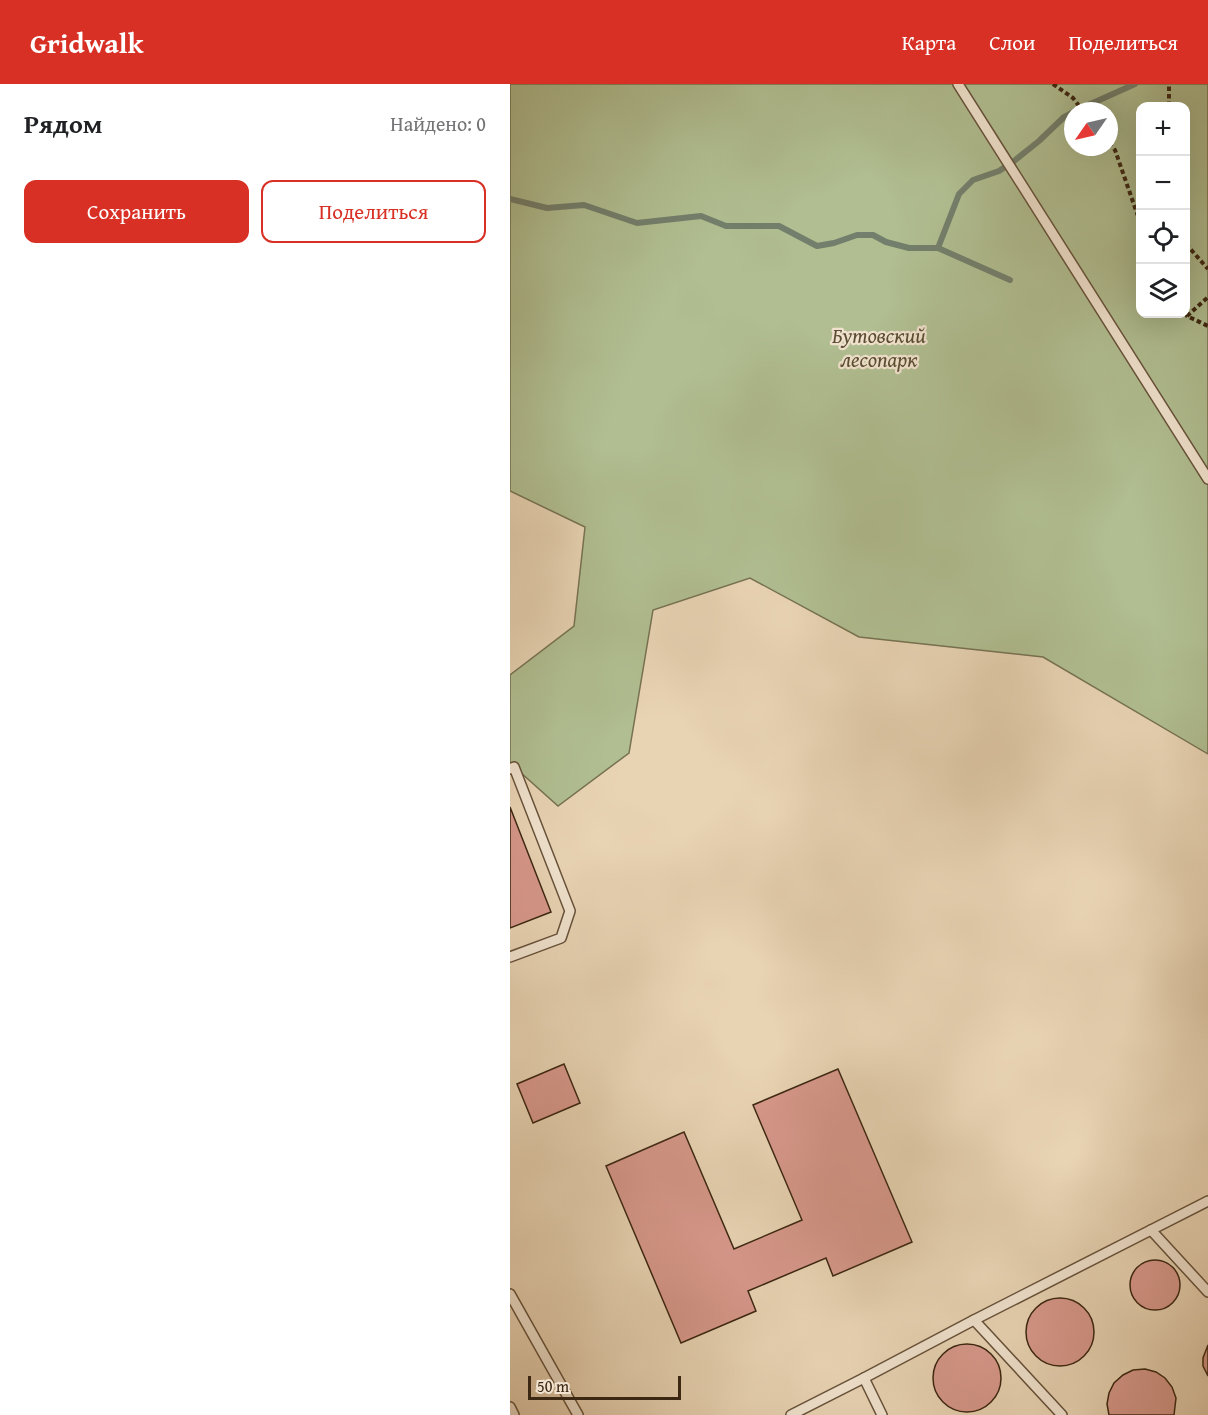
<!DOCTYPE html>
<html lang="ru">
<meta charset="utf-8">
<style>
body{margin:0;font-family:"Gentium Book Plus",serif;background:#f6f6f6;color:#202124}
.controls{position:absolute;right:18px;top:18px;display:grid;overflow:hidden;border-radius:12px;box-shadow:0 6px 24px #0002}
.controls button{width:54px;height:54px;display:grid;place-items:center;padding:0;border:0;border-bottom:2px solid #e0e0e0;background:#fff;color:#202124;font:30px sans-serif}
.compass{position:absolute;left:554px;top:18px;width:54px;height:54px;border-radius:50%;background:#fff;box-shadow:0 6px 24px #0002;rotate:236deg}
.scale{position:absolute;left:18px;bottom:15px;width:153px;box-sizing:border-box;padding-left:6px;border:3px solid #3c2712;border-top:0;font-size:16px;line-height:21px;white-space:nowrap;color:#3c2712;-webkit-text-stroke:4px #f0e2ce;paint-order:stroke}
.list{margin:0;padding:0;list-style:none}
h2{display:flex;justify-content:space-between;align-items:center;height:78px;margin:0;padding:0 24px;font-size:26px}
h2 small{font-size:20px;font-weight:400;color:#757577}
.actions{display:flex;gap:12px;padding:18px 24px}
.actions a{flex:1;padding:14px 0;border:2px solid #d93025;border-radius:12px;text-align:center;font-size:21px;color:#d93025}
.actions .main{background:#d93025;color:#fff}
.icon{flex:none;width:33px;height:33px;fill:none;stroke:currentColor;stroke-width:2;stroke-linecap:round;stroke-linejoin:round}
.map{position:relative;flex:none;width:698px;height:1331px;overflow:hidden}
header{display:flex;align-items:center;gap:36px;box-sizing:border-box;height:84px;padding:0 30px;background:#d93025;color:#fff}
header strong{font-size:28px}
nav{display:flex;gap:33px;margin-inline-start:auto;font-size:21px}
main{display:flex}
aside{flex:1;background:#fff}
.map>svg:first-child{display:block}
</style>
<header>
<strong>Gridwalk</strong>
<nav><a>Карта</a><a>Слои</a><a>Поделиться</a></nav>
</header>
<main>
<aside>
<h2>Рядом<small>Найдено: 0</small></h2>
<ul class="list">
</ul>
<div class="actions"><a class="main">Сохранить</a><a>Поделиться</a></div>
</aside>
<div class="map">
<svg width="698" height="1331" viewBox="0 0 698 1331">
<rect width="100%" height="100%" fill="#e8d3b3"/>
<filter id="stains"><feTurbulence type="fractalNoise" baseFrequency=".00333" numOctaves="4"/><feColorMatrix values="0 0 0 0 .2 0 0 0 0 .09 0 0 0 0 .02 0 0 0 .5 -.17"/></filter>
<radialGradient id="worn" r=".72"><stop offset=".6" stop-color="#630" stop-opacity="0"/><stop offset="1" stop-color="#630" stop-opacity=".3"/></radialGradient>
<path fill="#b0be91" stroke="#767252" stroke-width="1.5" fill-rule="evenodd" d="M0,0H698V670L533,573L349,553L240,494L143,526L119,669L48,722L0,679V591L64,542L75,443L0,407ZM630,22H676V230H630ZM563,27H599V63H563Z"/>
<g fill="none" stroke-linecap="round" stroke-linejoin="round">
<g stroke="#737f6c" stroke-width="6">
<polyline points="565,27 625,0"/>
<polyline points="0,115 37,124 74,121 127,139 191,132 216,142 269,142 307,162 324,159 347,151 363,151 376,158 399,164 428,164 449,110 463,96 489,87 504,77 529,57 554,33 563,28"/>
<polyline points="428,164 500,196"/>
</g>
</g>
<g fill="#d7988b" stroke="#3c2712" stroke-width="1.5">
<polygon points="0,723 41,828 0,844"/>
<polygon points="54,980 70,1019 23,1039 7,1000"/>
<polygon points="328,985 402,1158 323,1192 316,1174 238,1207 246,1227 171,1259 96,1082 174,1048 224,1165 292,1136 243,1021"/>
<circle cx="645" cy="1201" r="25"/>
<circle cx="550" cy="1248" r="34"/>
<circle cx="457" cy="1294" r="34"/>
<polygon points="698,1261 698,1292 693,1282 693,1274"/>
<polygon points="635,1285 646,1288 655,1294 662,1303 666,1314 664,1331 599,1331 597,1320 599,1309 604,1299 613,1291 623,1286"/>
</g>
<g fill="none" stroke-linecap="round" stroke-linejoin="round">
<defs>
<g id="service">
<polyline points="448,0 698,395"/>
<polyline points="0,685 4,683 60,827 51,854 0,873"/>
<polyline points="698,1117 641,1146 698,1208"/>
<polyline points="0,1210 68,1331"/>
<polyline points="0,1323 4,1331"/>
<polyline points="281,1331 354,1294"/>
<polyline points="372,1331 354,1294 464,1236"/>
<polyline points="552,1331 464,1236 641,1146"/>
</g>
</defs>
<use href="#service" stroke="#67523a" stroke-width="12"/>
<g stroke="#3c2712" stroke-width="4" stroke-dasharray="4.5 3" stroke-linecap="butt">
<polyline points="543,0 563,14 573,27"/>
<polyline points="659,22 659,0"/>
<polyline points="599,59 605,66 630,138"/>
<polyline points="676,160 698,185"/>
<polyline points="676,228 677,232 698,242"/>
<polyline points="677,232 698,213"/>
</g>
<use href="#service" stroke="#f0e2ce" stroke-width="9"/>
</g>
<g text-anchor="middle" stroke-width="4.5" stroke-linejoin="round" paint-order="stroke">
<g font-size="21" font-style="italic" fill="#594d32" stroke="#f0e2ce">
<text x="369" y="259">Бутовский<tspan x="369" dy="24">лесопарк</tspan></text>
</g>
</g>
<rect width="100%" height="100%" filter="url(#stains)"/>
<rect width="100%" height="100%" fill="url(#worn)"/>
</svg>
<div class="controls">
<button>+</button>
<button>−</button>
<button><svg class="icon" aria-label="locate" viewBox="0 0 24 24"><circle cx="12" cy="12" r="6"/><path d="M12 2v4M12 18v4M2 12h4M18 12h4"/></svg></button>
<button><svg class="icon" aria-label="layers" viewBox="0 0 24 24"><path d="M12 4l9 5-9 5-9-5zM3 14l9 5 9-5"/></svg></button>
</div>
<svg class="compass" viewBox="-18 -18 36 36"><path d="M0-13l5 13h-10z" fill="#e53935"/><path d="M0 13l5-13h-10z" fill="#757577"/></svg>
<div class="scale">50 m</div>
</div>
</main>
